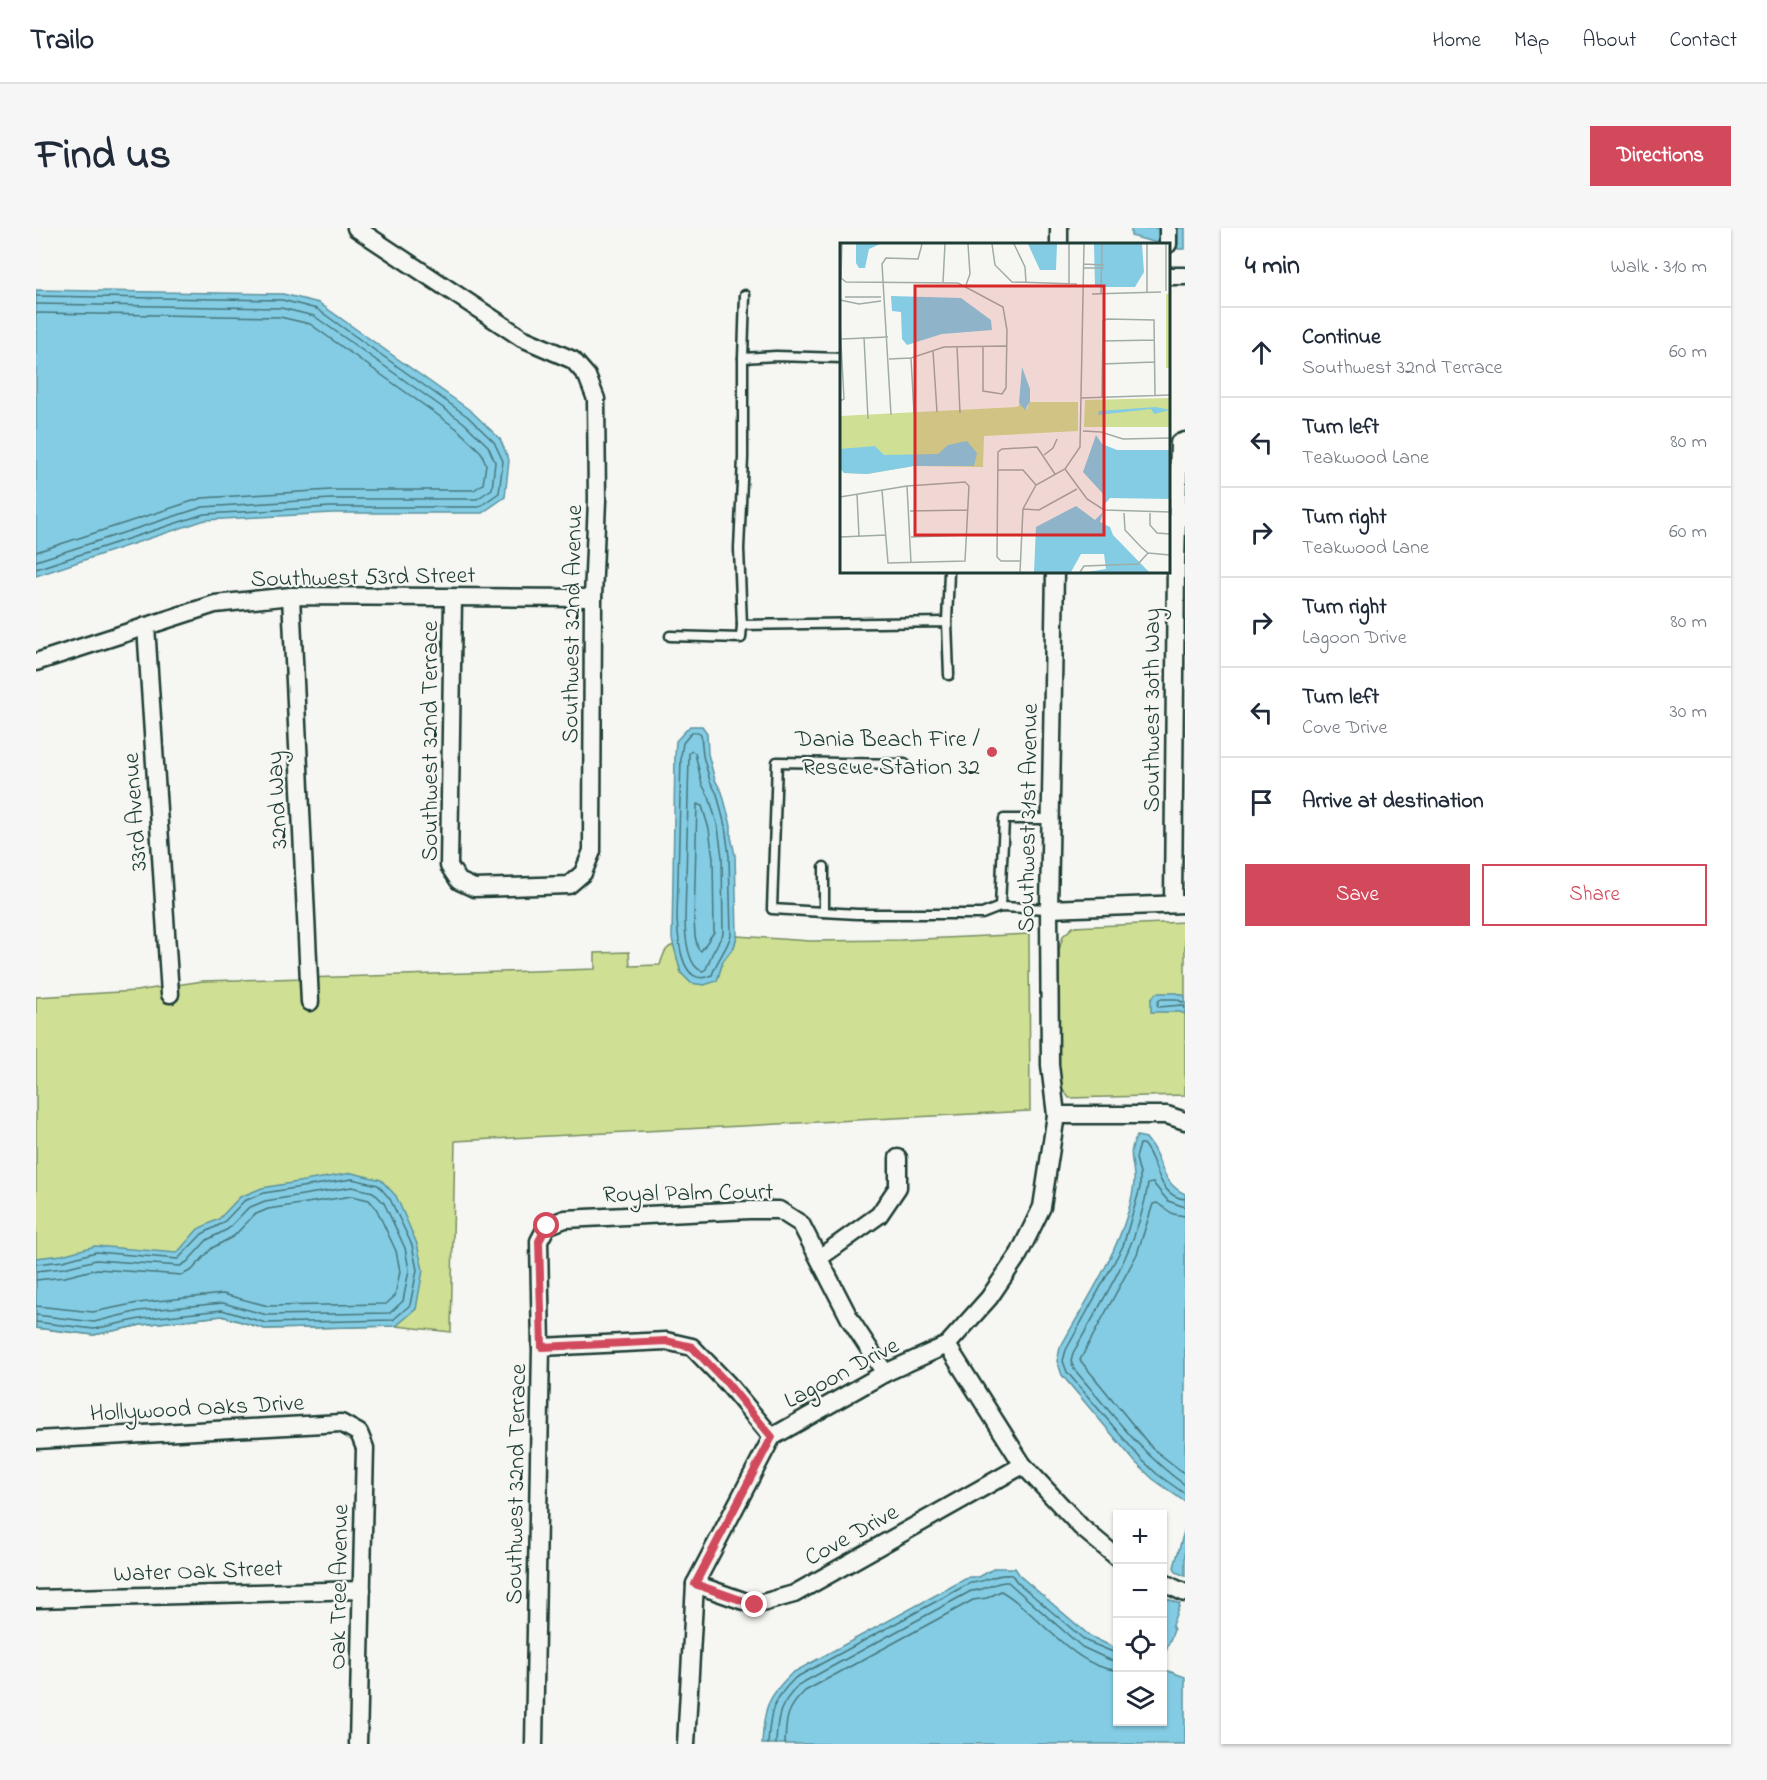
<!DOCTYPE html>
<meta charset="utf-8">
<style>
body{margin:0;font-family:"Indie Flower",sans-serif;background:#f6f6f7;color:#1f2937}
.controls{position:absolute;right:18px;bottom:18px;display:grid;overflow:hidden;border-radius:0px;box-shadow:0 2px 4px #0004}
.controls button{width:54px;height:54px;display:grid;place-items:center;padding:0;border:0;border-bottom:2px solid #e0e1e3;background:#fff;color:#1f2937;font:30px sans-serif}
.stop{position:absolute;width:18px;height:18px;margin:-14px;border:4px solid #d1495b;border-radius:50%;background:#fff}
.stop.end{background:#d1495b;border-color:#fff;box-shadow:0 2px 6px #0008}
.list{margin:0;padding:0;list-style:none}
h2{display:flex;justify-content:space-between;align-items:center;height:78px;margin:0;padding:0 24px;font-size:26px}
h2 small{font-size:20px;font-weight:400;color:#747a83}
.list li{display:grid;grid-template-columns:39px 1fr auto;gap:18px;align-items:center;box-sizing:border-box;height:90px;padding:0 24px;border-top:2px solid #e0e1e3}
.list b{display:block;font-size:22px;white-space:nowrap}
.list p{margin:0;font-size:20px;white-space:nowrap;color:#747a83}
.list em{font-size:20px;font-style:normal;color:#747a83}
.actions{display:flex;gap:12px;padding:18px 24px}
.actions a{flex:1;padding:14px 0;border:2px solid #d1495b;border-radius:0px;text-align:center;font-size:21px;color:#d1495b}
.actions .main{background:#d1495b;color:#fff}
.icon{flex:none;width:33px;height:33px;fill:none;stroke:currentColor;stroke-width:2;stroke-linecap:round;stroke-linejoin:round}
.map{position:relative;flex:none;width:1149px;height:1516px;overflow:hidden;border-radius:0px}
header{display:flex;align-items:center;gap:36px;box-sizing:border-box;height:84px;padding:0 30px;background:#fff;border-bottom:2px solid #e0e1e3}
header strong{font-size:28px}
nav{display:flex;gap:33px;margin-inline-start:auto;font-size:21px}
.intro{display:flex;align-items:center;justify-content:space-between;box-sizing:border-box;height:144px;padding:0 36px}
h1{margin:0;font-size:42px}
.button{padding:15px 27px;border-radius:0px;background:#d1495b;color:#fff;font-size:21px;font-weight:700}
main{display:flex;gap:36px;padding:0 36px}
aside{flex:1;background:#fff;border-radius:0px;box-shadow:0 2px 4px #0004}
.map>svg:first-child{display:block}
</style>
<header>
<strong>Trailo</strong>
<nav><a>Home</a><a>Map</a><a>About</a><a>Contact</a></nav>
</header>
<div class="intro"><h1>Find us</h1><a class="button">Directions</a></div>
<main>
<div class="map">
<svg width="1149" height="1516" viewBox="0 0 1149 1516">
<rect width="100%" height="100%" fill="#f6f6f2"/>
<filter id="ink" filterUnits="userSpaceOnUse"><feTurbulence type="fractalNoise" baseFrequency=".0167" numOctaves="2"/><feDisplacementMap in="SourceGraphic" scale="12" xChannelSelector="R" yChannelSelector="G"/><feConvolveMatrix kernelMatrix="1 2 1 2 8 2 1 2 1" color-interpolation-filters="sRGB"/></filter>
<g filter="url(#ink)">
<g fill="#cfdf93" stroke="#778e64" stroke-width="1.5">
<polygon points="1149,694 1149,867 1033,870 1026,860 1022,844 1023,722 1027,708 1037,699"/>
<path d="M993,706L994,883L419,913L415,1104L360,1098L229,1101L186,1088L105,1097L58,1107L0,1100V769L100,763L167,753L559,741V725L593,724L594,738L624,737C627,728 628,720 638,717L645,745L681,753L687,733L698,719L701,708L774,713L865,712Z"/>
</g>
<g fill="#83cce4" stroke="#5b939e" stroke-width="1.5">
<polygon points="1095,0 1149,0 1149,21 1143,21 1095,8"/>
<polygon points="0,62 247,66 283,75 435,183 464,211 473,232 469,269 446,285 296,285 169,292 0,348"/>
<polygon points="654,498 666,498 671,505 672,526 679,552 686,564 695,597 695,609 699,627 701,708 698,719 687,733 681,753 668,757 655,755 645,745 636,711 639,528 640,513"/>
<polygon points="1120,765 1141,765 1149,768 1149,786 1144,784 1115,784 1115,771"/>
<path d="M1101,908L1110,910C1127,929 1123,954 1149,966V1274L1117,1251L1100,1235L1026,1147L1021,1133L1024,1120C1048,1076 1078,1032 1092,984C1095,973 1099,960 1098,948C1097,930 1091,926 1101,908Z"/>
<polygon points="316,945 345,952 360,968 381,1016 387,1042 380,1081 360,1098 229,1101 186,1088 105,1097 58,1107 0,1100 0,1030 26,1027 59,1018 141,1025 162,1001 183,991 204,969 226,960"/>
<polygon points="1149,1300 1149,1348 1140,1344 1138,1339"/>
<path d="M959,1340H979L985,1349L1054,1408L1081,1421L1082,1494H1126L1127,1441L1149,1449V1516H726C728,1481 730,1470 756,1445L933,1349H943Z"/>
<polygon points="1127,1369 1144,1376 1136,1397 1138,1402 1127,1431"/>
</g>
<g fill="none" stroke-linecap="round" stroke-linejoin="round">
<g stroke="#47767a" stroke-width="1.5">
<polyline points="0,68 246,72 281,81 431,188 458,214 467,233 463,265 443,279 295,279 168,286 0,341"/>
<polyline points="0,76 245,80 278,88 427,194 452,218 459,234 456,261 441,271 295,271 167,279 0,333"/>
<polyline points="0,85 244,89 274,96 420,200 445,224 450,236 447,256 438,262 295,262 166,270 0,324"/>
<path d="M656,504H662L665,507L667,528L674,553L681,566L689,598L693,628L695,707C691,721 681,732 676,747C645,762 642,711 641,691L645,528L647,515Z"/>
<path d="M656,523L659,525L666,556L673,569L682,599L686,629L687,706L676,726L670,741L667,743C651,740 649,705 649,691L653,529V525Z"/>
<polygon points="661,576 666,578 673,601 677,630 678,704 665,723 662,721 659,708 658,691"/>
<polyline points="1149,773 1146,774 1140,771 1124,771 1121,776 1123,779 1146,777 1149,780"/>
<path d="M1149,971C1120,968 1123,933 1107,916H1104L1100,930L1104,946V960L1087,1018L1030,1122L1027,1133L1031,1144L1105,1231L1121,1246L1149,1266"/>
<path d="M1149,979L1132,973L1117,955L1112,956C1103,1018 1067,1071 1037,1125L1035,1133L1038,1141C1073,1182 1104,1225 1149,1257"/>
<polyline points="1149,988 1137,986 1121,975 1117,976 1101,1026 1044,1132 1116,1220 1149,1246"/>
<polyline points="0,1036 27,1033 60,1024 142,1031 166,1006 187,995 208,973 228,965 316,951 342,957 354,971 376,1017 381,1042 374,1077 357,1092 230,1095 186,1082 104,1091 58,1101 0,1094"/>
<polyline points="0,1043 28,1040 60,1032 144,1038 151,1034 171,1012 192,1001 212,980 229,973 316,959 337,964 348,975 369,1020 373,1042 367,1073 354,1085 231,1087 187,1075 103,1083 58,1094 0,1087"/>
<polyline points="0,1052 29,1049 61,1041 146,1047 156,1042 176,1020 198,1008 218,987 232,981 316,968 333,972 340,980 360,1023 364,1043 359,1068 350,1076 232,1078 187,1066 102,1075 57,1084 0,1078"/>
<path d="M732,1516C734,1484 735,1474 759,1450L934,1355C950,1355 958,1345 976,1347L981,1354L1050,1413L1082,1426"/>
<path d="M740,1516C741,1488 743,1476 764,1456L935,1363C950,1363 958,1353 972,1354L1046,1419L1074,1432L1082,1433"/>
<path d="M749,1516C750,1491 750,1481 769,1463L937,1372L951,1370L965,1363C1000,1382 1038,1441 1082,1442"/>
</g>
<defs>
<g id="lane">
<polyline points="709,67 707,130 740,128 806,130"/>
<polyline points="911,394 913,344"/>
<polyline points="706,397 911,394 913,447"/>
<polyline points="634,408 705,410 706,397 703,321 707,230 707,130"/>
<polyline points="869,536 741,534 736,681 821,686 946,686 964,679 1013,681"/>
<polyline points="964,679 968,591 1014,591"/>
<polyline points="788,684 788,639"/>
</g>
<g id="street">
<polyline points="320,0 486,110 537,132 551,148 560,171 561,272 557,370 556,623 547,645 533,657 438,660 423,653 413,638 417,370"/>
<polyline points="1023,16 1023,0"/>
<polyline points="1132,16 1132,0"/>
<polyline points="1132,48 1149,48"/>
<polyline points="255,368 274,774"/>
<polyline points="110,398 134,766"/>
<polyline points="0,434 179,376 255,368 557,370"/>
<polyline points="1137,676 1140,334 1143,215 1149,213"/>
<polyline points="1013,681 1148,676"/>
<polyline points="1020,887 1131,887 1149,893"/>
<polyline points="783,1030 843,987 862,959 862,930"/>
<polyline points="911,1117 987,1237 1045,1299 1082,1330"/>
<polyline points="505,1119 630,1113 656,1119 691,1155 736,1209"/>
<polyline points="0,1212 305,1195 323,1205 329,1220 322,1516"/>
<polyline points="1126,1354 1149,1365"/>
<polyline points="659,1356 719,1377 758,1366 987,1237"/>
<polyline points="0,1371 326,1362"/>
<polyline points="498,1516 505,1119 503,1013 511,998 529,991 713,982 743,982 765,996 815,1093 849,1145"/>
<polyline points="650,1516 659,1356 736,1209 849,1145 911,1117 953,1070 983,1026 1006,979 1020,887 1014,837 1013,681 1019,344"/>
</g>
</defs>
<use href="#lane" stroke="#1f3d34" stroke-width="13"/>
<use href="#street" stroke="#1f3d34" stroke-width="21"/>
<use href="#lane" stroke="#f6f6f2" stroke-width="8"/>
<use href="#street" stroke="#f6f6f2" stroke-width="16"/>
</g>
</g>
<g fill="none" stroke-linecap="round" stroke-linejoin="round" filter="url(#ink)">
<polyline stroke="#d1495b" stroke-width="8" points="511,998 503,1013 506,1119 630,1113 656,1119 691,1155 736,1209 659,1356 719,1377"/>
</g>
<circle fill="#d1495b" stroke="#f6f6f2" stroke-width="2" cx="956" cy="524" r="6"/>
<g text-anchor="middle" stroke-width="4.5" stroke-linejoin="round" paint-order="stroke">
<g font-size="24" fill="#1f3d34" stroke="#f6f6f2">
<text transform="translate(327 348) rotate(-1)" y="8">Southwest 53rd Street</text>
<text transform="translate(535 396) rotate(-89)" y="8">Southwest 32nd Avenue</text>
<text transform="translate(1115 482) rotate(-90)" y="8">Southwest 30th Way</text>
<text transform="translate(393 513) rotate(-90)" y="8">Southwest 32nd Terrace</text>
<text transform="translate(240 572) rotate(-93)" y="8">32nd Way</text>
<text transform="translate(98 584) rotate(-94)" y="8">33rd Avenue</text>
<text transform="translate(991 590) rotate(-89)" y="8">Southwest 31st Avenue</text>
<text transform="translate(652 964) rotate(-1)" y="8">Royal Palm Court</text>
<text transform="translate(805 1144) rotate(-28)" y="8">Lagoon Drive</text>
<text transform="translate(161 1179) rotate(-3)" y="8">Hollywood Oaks Drive</text>
<text transform="translate(479 1256) rotate(-89)" y="8">Southwest 32nd Terrace</text>
<text transform="translate(815 1306) rotate(-29)" y="8">Cove Drive</text>
<text transform="translate(162 1342) rotate(-2)" y="8">Water Oak Street</text>
<text transform="translate(302 1359) rotate(-89)" y="8">Oak Tree Avenue</text>
</g>
<g font-size="24" fill="#1f3d34" stroke="#f6f6f2" text-anchor="end">
<text x="944" y="518">Dania Beach Fire /<tspan x="944" dy="28">Rescue Station 32</tspan></text>
</g>
</g>
<g transform="translate(804 15)">
<rect width="330" height="330" fill="#f6f6f2"/>
<path d="M330,50V125H326V51ZM330,155V184H244L245,157ZM190,159H238V188L144,193L143,224L74,223L27,231L4,230L0,225V173L177,164L180,161L187,166Z" fill="#cfdf93"/>
<path d="M16,1H40L29,6L25,25H19L16,20ZM188,1H217L216,27H200ZM254,1H302L304,29L295,44H255ZM51,53L121,55L151,77L152,87L102,91L67,102L62,96L61,69L52,68ZM182,124L190,146V159L185,167L179,160ZM316,164L330,167L314,171L311,166L258,172L259,168ZM256,192L262,201L277,207H330V256L270,255L262,264L265,253L243,229ZM127,198L137,210L134,223H74L27,231L4,230L0,225V206L35,203L44,212L98,211L108,202ZM236,263L255,277L263,269L260,279L270,284L273,292L309,329H247L266,326L264,311H241L231,329H194L196,284Z" fill="#83cce4"/>
<path fill="none" stroke="#a0aca6" stroke-width="1.5" d="M2,1L1,35L6,39L118,40L163,64L167,87L166,145L162,151L143,148V103M152,1L155,22L172,39L237,41M174,1L185,24L186,40M326,1V48M243,21L264,22M243,25H264M103,39L105,1M229,41V1M126,42L130,31L128,1M261,50L262,1M307,50V1M252,51L321,49M5,54H41M0,57L19,61L41,58M0,81L4,156L0,158M24,94L28,176M2,96L48,94M262,98L315,97M117,103L120,170M93,108L97,169M71,115L74,170M49,116L71,115L104,104L166,103M262,121L314,119M262,154L263,78L267,76L314,77L315,152M241,155L330,152M51,172L42,21L46,15L78,16L82,1M243,188L261,189L283,196L330,195M204,212L213,205L217,196M225,226L247,256L264,267L330,269M158,227H183L196,242M67,243L71,320M17,251L19,293M0,254L67,243L125,239L129,243L125,318L48,320L42,247M183,266L199,267L237,246M70,268L128,267M284,270L285,287L301,304L308,310L330,312M310,270V282L317,290L330,291M0,294L46,292M71,294L128,292M180,318H161L157,314L158,209L162,206L197,204L215,231M180,329L183,266L196,242L225,226L240,204L244,1M240,329L244,323L298,321L308,310"/>
<path fill="#d62828" fill-opacity="0.15" stroke="#d62828" stroke-width="3" d="M75,43H264V292H75Z"/>
<rect width="330" height="330" fill="none" stroke="#1f3d34" stroke-width="3"/>
</g>
</svg>
<div class="controls">
<button>+</button>
<button>−</button>
<button><svg class="icon" aria-label="locate" viewBox="0 0 24 24"><circle cx="12" cy="12" r="6"/><path d="M12 2v4M12 18v4M2 12h4M18 12h4"/></svg></button>
<button><svg class="icon" aria-label="layers" viewBox="0 0 24 24"><path d="M12 4l9 5-9 5-9-5zM3 14l9 5 9-5"/></svg></button>
</div>
<div class="stop" style="left:511px;top:998px"></div>
<div class="stop end" style="left:719px;top:1377px"></div>
</div>
<aside>
<h2>4 min<small>Walk · 310 m</small></h2>
<ul class="list">
<li><svg class="icon" aria-label="ahead" viewBox="0 0 24 24"><path d="M12 20V5M6 11l6-6 6 6"/></svg><div><b>Continue</b><p>Southwest 32nd Terrace</p></div><em>60 m</em></li>
<li><svg class="icon" aria-label="left" viewBox="0 0 24 24"><path d="M17 20v-9H6M10 6l-5 5 5 5"/></svg><div><b>Turn left</b><p>Teakwood Lane</p></div><em>80 m</em></li>
<li><svg class="icon" aria-label="right" viewBox="0 0 24 24"><path d="M7 20v-9h11M14 6l5 5-5 5"/></svg><div><b>Turn right</b><p>Teakwood Lane</p></div><em>60 m</em></li>
<li><svg class="icon" aria-label="right" viewBox="0 0 24 24"><path d="M7 20v-9h11M14 6l5 5-5 5"/></svg><div><b>Turn right</b><p>Lagoon Drive</p></div><em>80 m</em></li>
<li><svg class="icon" aria-label="left" viewBox="0 0 24 24"><path d="M17 20v-9H6M10 6l-5 5 5 5"/></svg><div><b>Turn left</b><p>Cove Drive</p></div><em>30 m</em></li>
<li><svg class="icon" aria-label="arrive" viewBox="0 0 24 24"><path d="M6 21V4h12l-3 4 3 4H6"/></svg><div><b>Arrive at destination</b></div></li>
</ul>
<div class="actions"><a class="main">Save</a><a>Share</a></div>
</aside>
</main>
